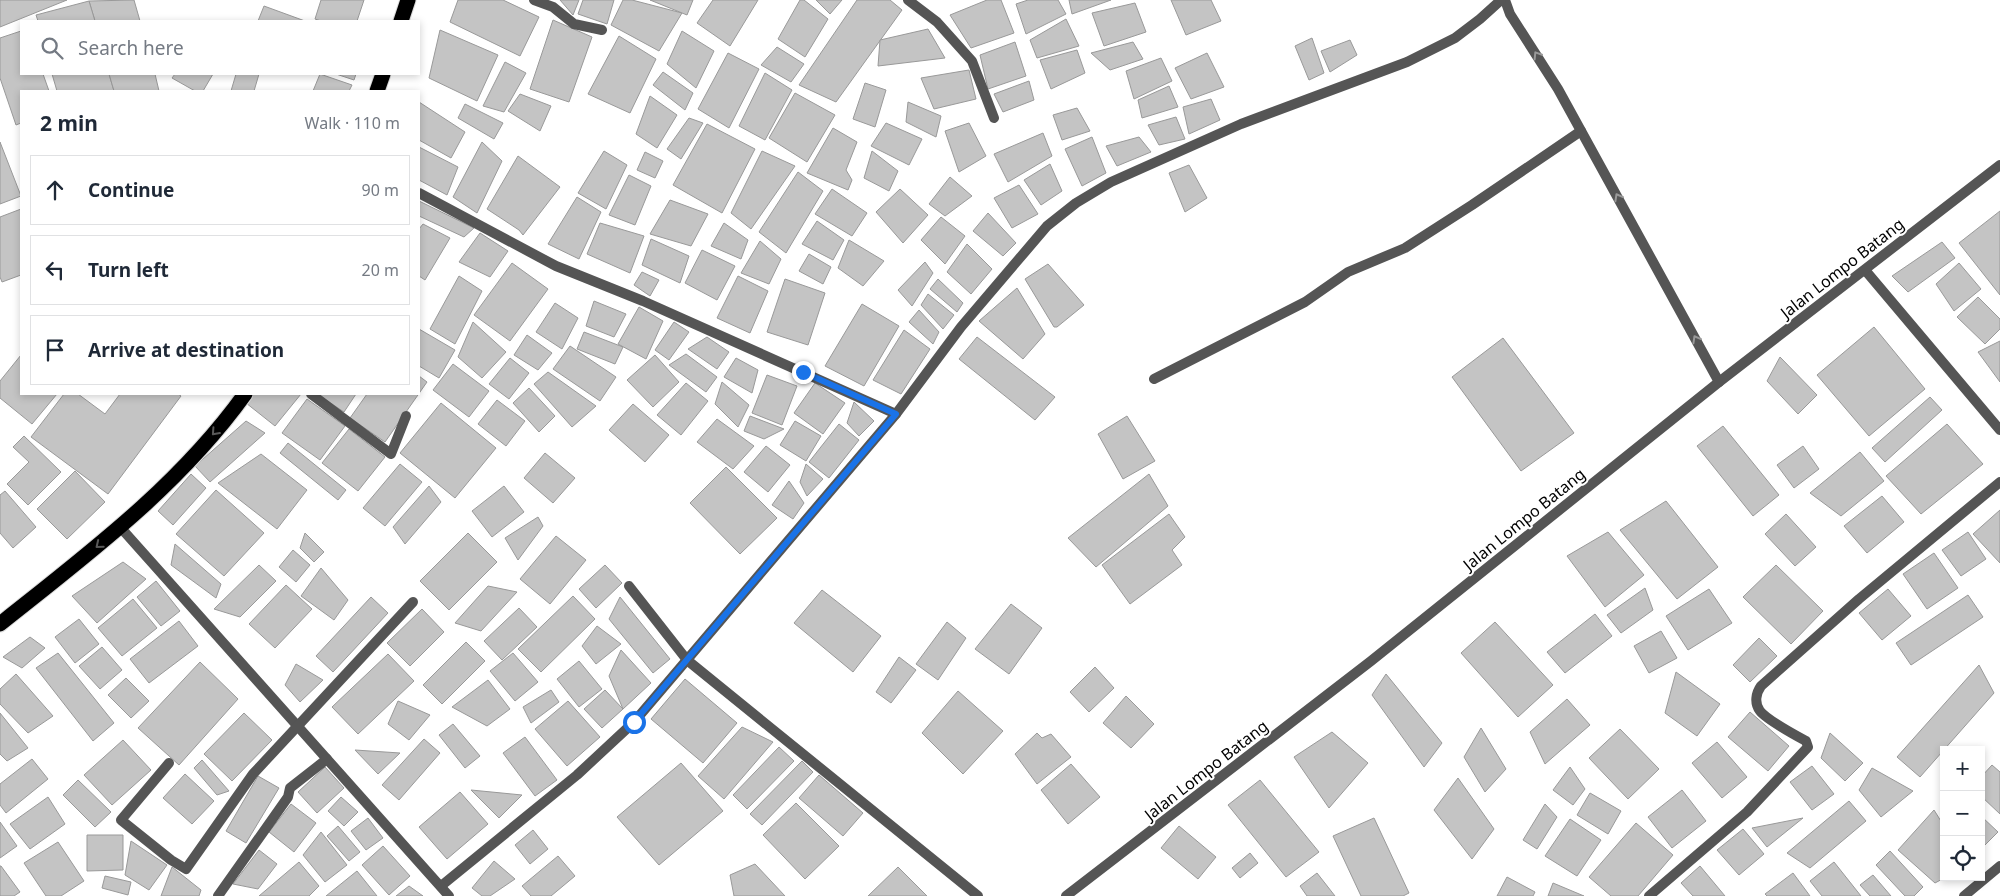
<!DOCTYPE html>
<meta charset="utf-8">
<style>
body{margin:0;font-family:"Noto Sans",sans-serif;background:#f6f6f7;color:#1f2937}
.controls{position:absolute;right:15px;bottom:15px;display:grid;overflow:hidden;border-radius:0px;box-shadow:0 2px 8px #0003}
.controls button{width:45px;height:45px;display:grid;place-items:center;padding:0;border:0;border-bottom:1px solid #e0e1e3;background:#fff;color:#1f2937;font:25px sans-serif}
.stop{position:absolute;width:15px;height:15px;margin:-11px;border:4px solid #1a73e8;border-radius:50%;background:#fff}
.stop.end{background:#1a73e8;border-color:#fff;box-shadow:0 1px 5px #0008}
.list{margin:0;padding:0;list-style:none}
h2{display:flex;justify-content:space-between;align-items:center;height:65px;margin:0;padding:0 20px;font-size:21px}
h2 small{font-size:16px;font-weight:400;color:#747a83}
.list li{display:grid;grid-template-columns:32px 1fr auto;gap:15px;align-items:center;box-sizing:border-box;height:70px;margin:0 10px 10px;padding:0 10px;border:1px solid #e0e1e3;border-radius:0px}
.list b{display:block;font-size:19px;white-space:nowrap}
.list em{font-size:16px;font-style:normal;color:#747a83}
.icon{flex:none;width:28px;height:28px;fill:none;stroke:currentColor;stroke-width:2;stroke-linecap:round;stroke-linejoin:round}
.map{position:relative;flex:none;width:2000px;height:896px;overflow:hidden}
.search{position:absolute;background:#fff;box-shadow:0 2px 8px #0003;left:20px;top:20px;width:400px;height:55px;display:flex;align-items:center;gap:12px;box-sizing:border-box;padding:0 18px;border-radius:0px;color:#747a83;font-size:19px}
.panel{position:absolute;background:#fff;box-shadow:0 2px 8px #0003;left:20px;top:90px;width:400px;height:305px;border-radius:0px}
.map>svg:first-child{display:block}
</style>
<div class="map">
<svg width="2000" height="896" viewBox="0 0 2000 896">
<rect width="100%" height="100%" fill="#fff"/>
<g fill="#c4c4c4" stroke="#999">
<polygon points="0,0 67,0 0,27"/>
<polygon points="134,0 140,21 95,21 89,1"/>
<polygon points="321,0 364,0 357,21 321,21 315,19"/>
<polygon points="458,0 503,0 539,17 520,56 450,22"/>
<polygon points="560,0 579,0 573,15"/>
<polygon points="583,0 614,0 607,24 578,14"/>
<polygon points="623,0 632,0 682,13 659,51 611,25"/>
<polygon points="650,0 693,0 687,15"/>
<polygon points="713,0 758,0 730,46 697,23"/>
<polygon points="800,0 804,0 828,19 805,57 778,39"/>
<polygon points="816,0 842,0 830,14"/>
<polygon points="857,0 890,0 902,10 836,102 799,85"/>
<polygon points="987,0 1001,0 1014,33 971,48 950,15"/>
<polygon points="1028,0 1058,0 1066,14 1026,34 1016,4"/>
<polygon points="1069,0 1111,0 1072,14"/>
<polygon points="1171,0 1211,0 1221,21 1186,35"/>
<polygon points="89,1 95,21 38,21 36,15"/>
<polygon points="1135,3 1146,32 1104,46 1092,13"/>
<polygon points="264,6 305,21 258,21"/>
<polygon points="1066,19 1079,46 1037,58 1030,40"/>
<polygon points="553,20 592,37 569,102 530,89"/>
<polygon points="928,29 945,58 878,66 880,40"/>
<polygon points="440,30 498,55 477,101 429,78"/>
<polygon points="21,31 21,74 43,74 49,91 21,91 21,123 16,125 0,78 0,38"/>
<polygon points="682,31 714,51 696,88 667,64"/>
<polygon points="619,36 656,59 630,113 588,94"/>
<polygon points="1312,38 1324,73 1309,80 1295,46"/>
<polygon points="1350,40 1357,55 1330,72 1321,51"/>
<polygon points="1015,42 1026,76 988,89 980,55"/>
<polygon points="1133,42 1143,59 1110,70 1091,53"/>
<polygon points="777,47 804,64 791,82 761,65"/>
<polygon points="1077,50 1085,73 1051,89 1040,60"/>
<polygon points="728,53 759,69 729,128 698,109"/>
<polygon points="1207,53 1224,87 1191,99 1175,68"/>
<polygon points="1161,58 1172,81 1134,99 1126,71"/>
<polygon points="505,62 526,73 504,112 483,106"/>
<polygon points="969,70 976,99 934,109 921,78"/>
<polygon points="663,72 693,93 685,110 653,85"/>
<polygon points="765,73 792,90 765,140 739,126"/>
<polygon points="52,74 109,74 114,91 57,91"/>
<polygon points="109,74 155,74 159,91 114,91"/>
<polygon points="175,74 213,74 203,91 195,91 172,78"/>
<polygon points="236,74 259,74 254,91 231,91"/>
<polygon points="320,74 352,85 349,91 313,91"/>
<polygon points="336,74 356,74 354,80"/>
<polygon points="1029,81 1034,100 1003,112 994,94"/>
<polygon points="865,83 886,90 875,127 853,119"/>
<polygon points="1169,86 1178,107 1142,118 1138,100"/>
<polygon points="795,93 835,115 807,162 769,138"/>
<polygon points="520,94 551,106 540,131 508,111"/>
<polygon points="650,96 677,115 657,148 636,134"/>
<polygon points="1211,99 1220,120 1189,134 1183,107"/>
<polygon points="419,102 465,132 451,158 419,140"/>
<polygon points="908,102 941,116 936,137 906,122"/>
<polygon points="465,104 503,123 494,139 458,118"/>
<polygon points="1077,108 1090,131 1062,140 1053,115"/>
<polygon points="1176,117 1185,139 1159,145 1148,125"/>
<polygon points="689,118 703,123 681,159 667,149"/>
<polygon points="886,123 922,139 909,165 871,146"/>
<polygon points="969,123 986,156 959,172 945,131"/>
<polygon points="707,124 755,149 722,213 673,185"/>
<polygon points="833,128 857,142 846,170 852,180 848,190 807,173"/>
<polygon points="1043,133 1052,156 1008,182 994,154"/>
<polygon points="1092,137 1106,173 1082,186 1065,149"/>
<polygon points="1139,137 1151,152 1117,166 1106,146"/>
<polygon points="0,142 21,196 0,204"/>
<polygon points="482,142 502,161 477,213 453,197"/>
<polygon points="419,147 458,167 447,195 419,180"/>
<polygon points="604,151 627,165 606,209 578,193"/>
<polygon points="762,151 795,166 751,229 731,213"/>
<polygon points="872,151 898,171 889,191 864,178"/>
<polygon points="645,152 663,161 655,178 637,170"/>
<polygon points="518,156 560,187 523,235 519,230 487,209"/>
<polygon points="1050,164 1062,191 1041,205 1024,180"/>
<polygon points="1189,165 1207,198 1185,212 1169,173"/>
<polygon points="798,172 823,191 786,253 759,232"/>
<polygon points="629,175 651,186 635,225 609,215"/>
<polygon points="950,177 972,196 945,216 929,204"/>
<polygon points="1019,185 1038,214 1012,228 994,198"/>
<polygon points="832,189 867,213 852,236 815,214"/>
<polygon points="900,189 928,215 903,243 876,212"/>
<polygon points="577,197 601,212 579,259 548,244"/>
<polygon points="670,200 708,214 691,246 650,234"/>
<polygon points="419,201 474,228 464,237 419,216"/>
<polygon points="21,209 21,275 2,282 0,277 0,217"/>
<polygon points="2000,211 2000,295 1959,243"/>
<polygon points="988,213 1016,243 1003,256 973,231"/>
<polygon points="941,217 965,236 945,264 921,240"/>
<polygon points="817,221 844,240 833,260 802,244"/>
<polygon points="600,223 644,236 630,273 587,254"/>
<polygon points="724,223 748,240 741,259 711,246"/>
<polygon points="423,224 450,238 425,280 419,276 419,229"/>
<polygon points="480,233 508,251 490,277 459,262"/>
<polygon points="651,239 689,256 680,283 642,265"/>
<polygon points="849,240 884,261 863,286 838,268"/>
<polygon points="760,241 781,259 769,284 741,273"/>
<polygon points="1942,242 1955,258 1908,292 1892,276"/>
<polygon points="967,244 992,269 971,294 947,272"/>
<polygon points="702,250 735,266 717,300 685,283"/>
<polygon points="809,254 831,267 823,284 799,271"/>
<polygon points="925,262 933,273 912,306 898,290"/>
<polygon points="512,263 548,289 510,341 474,315"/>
<polygon points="1959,263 1981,289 1954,311 1936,284"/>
<polygon points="1048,264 1084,305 1057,327 1054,327 1025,279"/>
<polygon points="642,272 659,280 650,296 634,285"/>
<polygon points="459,276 482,291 455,344 430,329"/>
<polygon points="738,276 768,291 750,333 717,318"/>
<polygon points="785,279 825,293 808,345 767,332"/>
<polygon points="938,279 963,303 957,312 930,289"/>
<polygon points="1017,288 1045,334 1023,359 979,321"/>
<polygon points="928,294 954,315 943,329 921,305"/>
<polygon points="1978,297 2000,319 2000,329 1985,344 1957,317"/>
<polygon points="594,301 626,314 614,337 586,326"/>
<polygon points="555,303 578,318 562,349 536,332"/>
<polygon points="862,304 899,326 864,386 825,366"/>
<polygon points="639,307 663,321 646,359 618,344"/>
<polygon points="919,310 939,332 933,344 909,322"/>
<polygon points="473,322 506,352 482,378 458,357"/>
<polygon points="674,322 689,332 669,360 655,350"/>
<polygon points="1874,327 1925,389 1869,436 1817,375"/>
<polygon points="419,329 455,350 439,378 419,366"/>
<polygon points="904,330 930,349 901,394 873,380"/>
<polygon points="584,332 623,347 615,364 577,349"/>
<polygon points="527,335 552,353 538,370 514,355"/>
<polygon points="707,337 729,352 717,369 688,349"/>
<polygon points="977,337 1055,397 1035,420 959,359"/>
<polygon points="1503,338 1574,433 1521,471 1452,377"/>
<polygon points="2000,341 2000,382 1978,352"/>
<polygon points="570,346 616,377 600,401 553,369"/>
<polygon points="686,354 717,377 706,392 669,365"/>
<polygon points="21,355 21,394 57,394 32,424 0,398 0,381"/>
<polygon points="655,355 679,382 653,407 627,380"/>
<polygon points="1780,357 1817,395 1798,414 1767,381"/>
<polygon points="510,358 529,373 509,399 489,384"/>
<polygon points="736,358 758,370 752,393 724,377"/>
<polygon points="453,364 489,391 469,417 433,390"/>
<polygon points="548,372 596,406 572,427 534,384"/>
<polygon points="767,375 797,386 782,425 752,413"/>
<polygon points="419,376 427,382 385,442 350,418 367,394 419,394"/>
<polygon points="722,382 749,405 738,427 715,404"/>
<polygon points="686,383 708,401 681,435 657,415"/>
<polygon points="815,383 845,403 823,434 794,413"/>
<polygon points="529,388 555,416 539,432 513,403"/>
<polygon points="64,394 78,394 105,414 120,394 178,394 181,396 108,494 31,437"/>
<polygon points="254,394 301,394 275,426 246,403"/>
<polygon points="317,394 356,394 344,412"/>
<polygon points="1930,397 1942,410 1885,462 1872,448"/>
<polygon points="307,399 345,426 320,460 282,433"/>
<polygon points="497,400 525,421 506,446 478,424"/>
<polygon points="854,402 874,421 859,436 847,423"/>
<polygon points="441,403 496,448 455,498 400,453"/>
<polygon points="633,404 669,435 645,462 609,430"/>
<polygon points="750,416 784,429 764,439 744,431"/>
<polygon points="1127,416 1155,461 1123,479 1098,434"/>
<polygon points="717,419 754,446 733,469 697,442"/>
<polygon points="246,421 265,433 210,482 195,466"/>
<polygon points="795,421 821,436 806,461 780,445"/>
<polygon points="839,424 859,440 829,478 809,462"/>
<polygon points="1947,424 1983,464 1921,514 1886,476"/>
<polygon points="1723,426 1779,495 1753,516 1697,446"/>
<polygon points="349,429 385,457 358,491 322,463"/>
<polygon points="24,436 61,472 28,505 7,484 29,462 13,447"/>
<polygon points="288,443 346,490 338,500 280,453"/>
<polygon points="766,446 790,465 768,492 744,472"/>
<polygon points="1803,446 1819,469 1794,488 1777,465"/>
<polygon points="1860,452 1884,481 1841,516 1810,493"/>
<polygon points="545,453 575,478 553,503 524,478"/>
<polygon points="261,454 307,490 277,529 218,483"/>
<polygon points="400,464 422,482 385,526 363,508"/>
<polygon points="806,464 823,479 807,496 800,482"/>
<polygon points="726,467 777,518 740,554 690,503"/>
<polygon points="75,471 105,502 67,539 37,509"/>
<polygon points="191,474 206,488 173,525 158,511"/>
<polygon points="1149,474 1168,506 1096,567 1068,538"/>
<polygon points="789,481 804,503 793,519 772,505"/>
<polygon points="429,486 441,502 405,544 393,527"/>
<polygon points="504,486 524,512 492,537 472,511"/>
<polygon points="216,490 264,533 224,576 176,534"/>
<polygon points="5,491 36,527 13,548 0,533 0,495"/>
<polygon points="1882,496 1904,522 1867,553 1844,526"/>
<polygon points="1666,501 1718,567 1677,599 1620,530"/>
<polygon points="2000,510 2000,563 1973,534"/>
<polygon points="1169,514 1185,537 1172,550 1182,565 1130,604 1102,565"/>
<polygon points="1786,514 1816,547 1795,566 1765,534"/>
<polygon points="538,517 543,526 518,560 505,538"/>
<polygon points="1608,532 1644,575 1605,607 1567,556"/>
<polygon points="1968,532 1986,559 1961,576 1942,550"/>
<polygon points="305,533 324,552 314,562 300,548"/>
<polygon points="468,533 497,562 449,610 420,581"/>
<polygon points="556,536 586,560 550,604 520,579"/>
<polygon points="175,544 221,584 216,598 171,565"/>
<polygon points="293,550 310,565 296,582 279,567"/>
<polygon points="1934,553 1958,588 1927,609 1903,574"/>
<polygon points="123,562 146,579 97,623 72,596"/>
<polygon points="259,565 276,581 240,617 214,609"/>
<polygon points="605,565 622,583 596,608 579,589"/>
<polygon points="1776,565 1823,611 1791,644 1743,597"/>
<polygon points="321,568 348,600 334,620 301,596"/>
<polygon points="156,581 180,611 161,626 137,597"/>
<polygon points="286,585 312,609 275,648 249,624"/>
<polygon points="488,586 517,592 481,631 455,623"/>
<polygon points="1645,588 1653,610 1621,633 1607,615"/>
<polygon points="1709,589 1732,623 1688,650 1666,616"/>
<polygon points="1888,589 1911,616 1882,640 1859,613"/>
<polygon points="822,590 881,636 853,672 794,623"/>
<polygon points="1968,595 1983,617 1911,665 1896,643"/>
<polygon points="573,596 595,619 541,672 518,649"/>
<polygon points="371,597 388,613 333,672 316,656"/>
<polygon points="620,597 670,659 653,673 609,619"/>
<polygon points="133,599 157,628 122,656 98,628"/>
<polygon points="1011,604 1042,628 1009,674 975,649"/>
<polygon points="519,608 537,627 502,660 484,641"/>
<polygon points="422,609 444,632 410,666 387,643"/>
<polygon points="1595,614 1612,636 1565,673 1547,652"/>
<polygon points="79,619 99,644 75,663 55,637"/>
<polygon points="179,621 198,646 149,683 130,659"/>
<polygon points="947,622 966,638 938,680 916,664"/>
<polygon points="1495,622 1553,685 1518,717 1461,653"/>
<polygon points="597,626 621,644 596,664 582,646"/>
<polygon points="1661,631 1677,658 1649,673 1634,646"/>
<polygon points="30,637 45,648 22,668 3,657"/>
<polygon points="1759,638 1777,656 1750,682 1733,665"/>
<polygon points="466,642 485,661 442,704 423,685"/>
<polygon points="102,647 122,670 100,689 79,666"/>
<polygon points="621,650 651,683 623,709 609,676"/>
<polygon points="58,653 114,723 93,741 36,668"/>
<polygon points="513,653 538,682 515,701 490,671"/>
<polygon points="388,654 414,681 358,734 332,707"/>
<polygon points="899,657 916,670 891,703 876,692"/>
<polygon points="579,661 602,689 579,707 557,679"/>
<polygon points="200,662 238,699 179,765 138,728"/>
<polygon points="296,664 323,680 300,702 285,685"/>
<polygon points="1979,665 1994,693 1920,777 1897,757"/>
<polygon points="1095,667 1114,688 1089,712 1070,692"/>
<polygon points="1676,672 1720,704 1697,736 1665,713"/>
<polygon points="16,674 53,716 28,733 0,704 0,689"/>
<polygon points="1386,674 1442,743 1424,767 1372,695"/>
<polygon points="126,678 149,701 131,718 108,695"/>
<polygon points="685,679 737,723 703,763 651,719"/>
<polygon points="488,680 510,709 487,726 452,707"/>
<polygon points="551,690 559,702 531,723 523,707"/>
<polygon points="605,690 623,709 602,728 584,709"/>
<polygon points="958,691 1003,731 963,774 922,733"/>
<polygon points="1126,696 1154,724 1131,748 1103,723"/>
<polygon points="1567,699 1590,725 1545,764 1530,732"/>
<polygon points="398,701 430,715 409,740 388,724"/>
<polygon points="568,701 600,737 567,766 535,729"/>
<polygon points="1750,712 1789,746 1768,771 1728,737"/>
<polygon points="0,713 28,748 7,761 0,754"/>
<polygon points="244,713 272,740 232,781 204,754"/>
<polygon points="453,724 480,756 465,768 439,735"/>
<polygon points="742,727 773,742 724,799 698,776"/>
<polygon points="1481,728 1506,769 1485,792 1464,757"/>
<polygon points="1620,729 1659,769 1628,799 1589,758"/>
<polygon points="1332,732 1368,763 1329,808 1294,757"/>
<polygon points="1037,733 1042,738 1051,734 1071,757 1037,784 1015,754"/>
<polygon points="1830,733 1863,763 1845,781 1821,758"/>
<polygon points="525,737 557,780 535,796 503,753"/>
<polygon points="424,739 440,753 399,800 382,785"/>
<polygon points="123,740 151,770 112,805 84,775"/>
<polygon points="1717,742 1747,777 1722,798 1692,763"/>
<polygon points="779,747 794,761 747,809 733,795"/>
<polygon points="355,750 400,753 378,774"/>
<polygon points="32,759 48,779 6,813 0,805 0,784"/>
<polygon points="202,760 229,791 217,795 194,768"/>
<polygon points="802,761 813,772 762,825 750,814"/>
<polygon points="681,763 723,811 659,865 617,817"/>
<polygon points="1071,764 1100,797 1068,824 1041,790"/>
<polygon points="1992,765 2000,772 2000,814 1981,796 1981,777"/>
<polygon points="1812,766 1834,794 1812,810 1790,782"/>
<polygon points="325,767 344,788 317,813 298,792"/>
<polygon points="1570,767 1585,789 1573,805 1553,790"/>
<polygon points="1872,768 1913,791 1881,817 1859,790"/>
<polygon points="185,774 214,801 192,824 163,798"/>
<polygon points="819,775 863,813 843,836 799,798"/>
<polygon points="258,776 279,788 246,843 226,831"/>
<polygon points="1458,778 1494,829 1472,859 1434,810"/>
<polygon points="78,780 111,812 95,827 63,795"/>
<polygon points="1260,780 1319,852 1286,877 1228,805"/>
<polygon points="471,790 522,795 499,818"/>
<polygon points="1682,790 1706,821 1672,848 1648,817"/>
<polygon points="460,792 488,824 447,859 419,827"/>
<polygon points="1590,793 1621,811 1608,834 1577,815"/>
<polygon points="48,797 65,824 30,849 10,824"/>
<polygon points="341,797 358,812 344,826 328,811"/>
<polygon points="1849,801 1866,821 1810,868 1787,853"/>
<polygon points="796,803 839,846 805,879 763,835"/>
<polygon points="291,804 316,823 294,852 269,832"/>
<polygon points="1545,804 1557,817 1537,849 1523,840"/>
<polygon points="1934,810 1944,826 1944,877 1946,877 1935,883 1898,850"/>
<polygon points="1981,816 1998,832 1981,849"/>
<polygon points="368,818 383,838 366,850 351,831"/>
<polygon points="1374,818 1409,893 1403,896 1361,896 1333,836"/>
<polygon points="1803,818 1767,847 1752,828"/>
<polygon points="1570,819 1601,840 1577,876 1545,856"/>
<polygon points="0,822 17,846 0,858"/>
<polygon points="1636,823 1673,855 1638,896 1611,896 1589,877"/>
<polygon points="338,826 360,852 349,861 327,836"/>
<polygon points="1179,826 1216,857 1198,879 1161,848"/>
<polygon points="1743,829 1764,854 1739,875 1717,850"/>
<polygon points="533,830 548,849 530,864 515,845"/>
<polygon points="321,832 347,865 325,882 303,855"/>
<polygon points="87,835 123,835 123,870 87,871"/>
<polygon points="131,841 167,865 149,890 125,875"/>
<polygon points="58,842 84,881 61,896 46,896 24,863"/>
<polygon points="383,846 410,876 389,895 362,865"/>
<polygon points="259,850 277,864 258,889 233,884"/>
<polygon points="1890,851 1923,887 1914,896 1905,896 1876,865"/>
<polygon points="1250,853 1258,863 1240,878 1232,868"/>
<polygon points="558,856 575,876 551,896 531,896 522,886"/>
<polygon points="494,861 515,879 490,896 482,896 472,888"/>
<polygon points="299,862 319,886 309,896 259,896"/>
<polygon points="1834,862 1861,896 1822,896 1810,881"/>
<polygon points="755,864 785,896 734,896 730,875"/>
<polygon points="0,866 1,866 20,892 14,896 0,896"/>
<polygon points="1700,866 1725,896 1693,896 1681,883"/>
<polygon points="172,867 201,890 199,896 161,896"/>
<polygon points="898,867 927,896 868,896"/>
<polygon points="357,871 377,896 326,896"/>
<polygon points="1317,873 1335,896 1307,896 1300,886"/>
<polygon points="1793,873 1810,896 1767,896 1765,894"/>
<polygon points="1873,875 1891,896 1870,896 1860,885"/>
<polygon points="105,876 131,882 128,895 102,888"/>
<polygon points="1507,877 1535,892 1533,896 1497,896"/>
<polygon points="1553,883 1584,896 1548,896"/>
<polygon points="409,886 423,896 396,896"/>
</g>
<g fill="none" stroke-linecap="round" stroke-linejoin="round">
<defs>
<g id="highway">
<polyline points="401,21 408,0"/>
<polyline points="377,91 383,74"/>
<path d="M0,624C88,554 179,486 245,394"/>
</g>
</defs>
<use href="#highway" stroke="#dbdbdb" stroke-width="17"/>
<g stroke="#555" stroke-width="10">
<polyline points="534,0 553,7 574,24 602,30"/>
<polyline points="908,0 937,22 972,61 994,118"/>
<polyline points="1505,0 1510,14 1558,89 1719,382"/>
<polyline points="419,193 556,266 643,301 896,414"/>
<polyline points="1865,270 2000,430"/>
<polyline points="1154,379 1305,302 1348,272 1405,248 1472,205 1581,131"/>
<polyline points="311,394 391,454 406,416"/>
<polyline points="121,528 449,896"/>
<polyline points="629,586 687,660 978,896"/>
<polyline points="169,763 121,820 171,860 186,869 253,774 413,602"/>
<polyline points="441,886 577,775 634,722 896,414 961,327 1047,226 1076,203 1111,182 1241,124 1407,62 1455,38 1480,19 1501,0"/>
<polyline points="218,896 288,797 290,788 327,759"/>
<polyline points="1066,896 1371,661 1719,382 2000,165"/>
<path d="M1649,896L1747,812L1808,747L1806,741C1795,735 1767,720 1760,711C1754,703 1756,693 1761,686L1859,599L2000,482"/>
<polyline points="1964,896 2000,866"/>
</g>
<use href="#highway" stroke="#000" stroke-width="15"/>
</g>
<defs><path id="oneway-chevron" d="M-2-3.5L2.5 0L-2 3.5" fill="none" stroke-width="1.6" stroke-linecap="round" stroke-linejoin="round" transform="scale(1.25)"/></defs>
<g stroke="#999">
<use href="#oneway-chevron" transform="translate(1537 55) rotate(-122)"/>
<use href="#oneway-chevron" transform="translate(1618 197) rotate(-119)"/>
<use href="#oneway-chevron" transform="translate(1696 339) rotate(-119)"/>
</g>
<g stroke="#595959">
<use href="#oneway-chevron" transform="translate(215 432) rotate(132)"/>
<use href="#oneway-chevron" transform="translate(99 545) rotate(141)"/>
</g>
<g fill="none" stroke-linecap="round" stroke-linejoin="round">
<polyline stroke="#1a73e8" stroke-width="6" points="634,722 896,414 803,372"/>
</g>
<g text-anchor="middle" stroke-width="4" stroke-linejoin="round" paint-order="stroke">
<g font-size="16" fill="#000" stroke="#fff">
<text transform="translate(1842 268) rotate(-38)" y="6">Jalan Lompo Batang</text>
<text transform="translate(1524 519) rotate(-39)" y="6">Jalan Lompo Batang</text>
<text transform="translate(1206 770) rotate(-38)" y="6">Jalan Lompo Batang</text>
</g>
</g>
</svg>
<div class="controls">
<button>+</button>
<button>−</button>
<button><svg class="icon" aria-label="locate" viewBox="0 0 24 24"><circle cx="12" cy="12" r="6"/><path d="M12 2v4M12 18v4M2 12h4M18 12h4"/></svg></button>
</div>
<div class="stop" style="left:634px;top:722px"></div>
<div class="stop end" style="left:803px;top:372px"></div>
<div class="search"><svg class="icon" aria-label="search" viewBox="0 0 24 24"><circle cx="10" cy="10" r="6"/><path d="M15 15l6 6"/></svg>Search here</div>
<section class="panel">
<h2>2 min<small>Walk · 110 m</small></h2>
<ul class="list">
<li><svg class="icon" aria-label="ahead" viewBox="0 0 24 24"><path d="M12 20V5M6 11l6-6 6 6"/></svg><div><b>Continue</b></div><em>90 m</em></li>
<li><svg class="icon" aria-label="left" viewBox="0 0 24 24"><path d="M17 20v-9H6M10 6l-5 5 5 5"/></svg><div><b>Turn left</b></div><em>20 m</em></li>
<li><svg class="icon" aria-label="arrive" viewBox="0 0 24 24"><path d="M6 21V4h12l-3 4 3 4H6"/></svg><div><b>Arrive at destination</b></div></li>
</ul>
</section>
</div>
